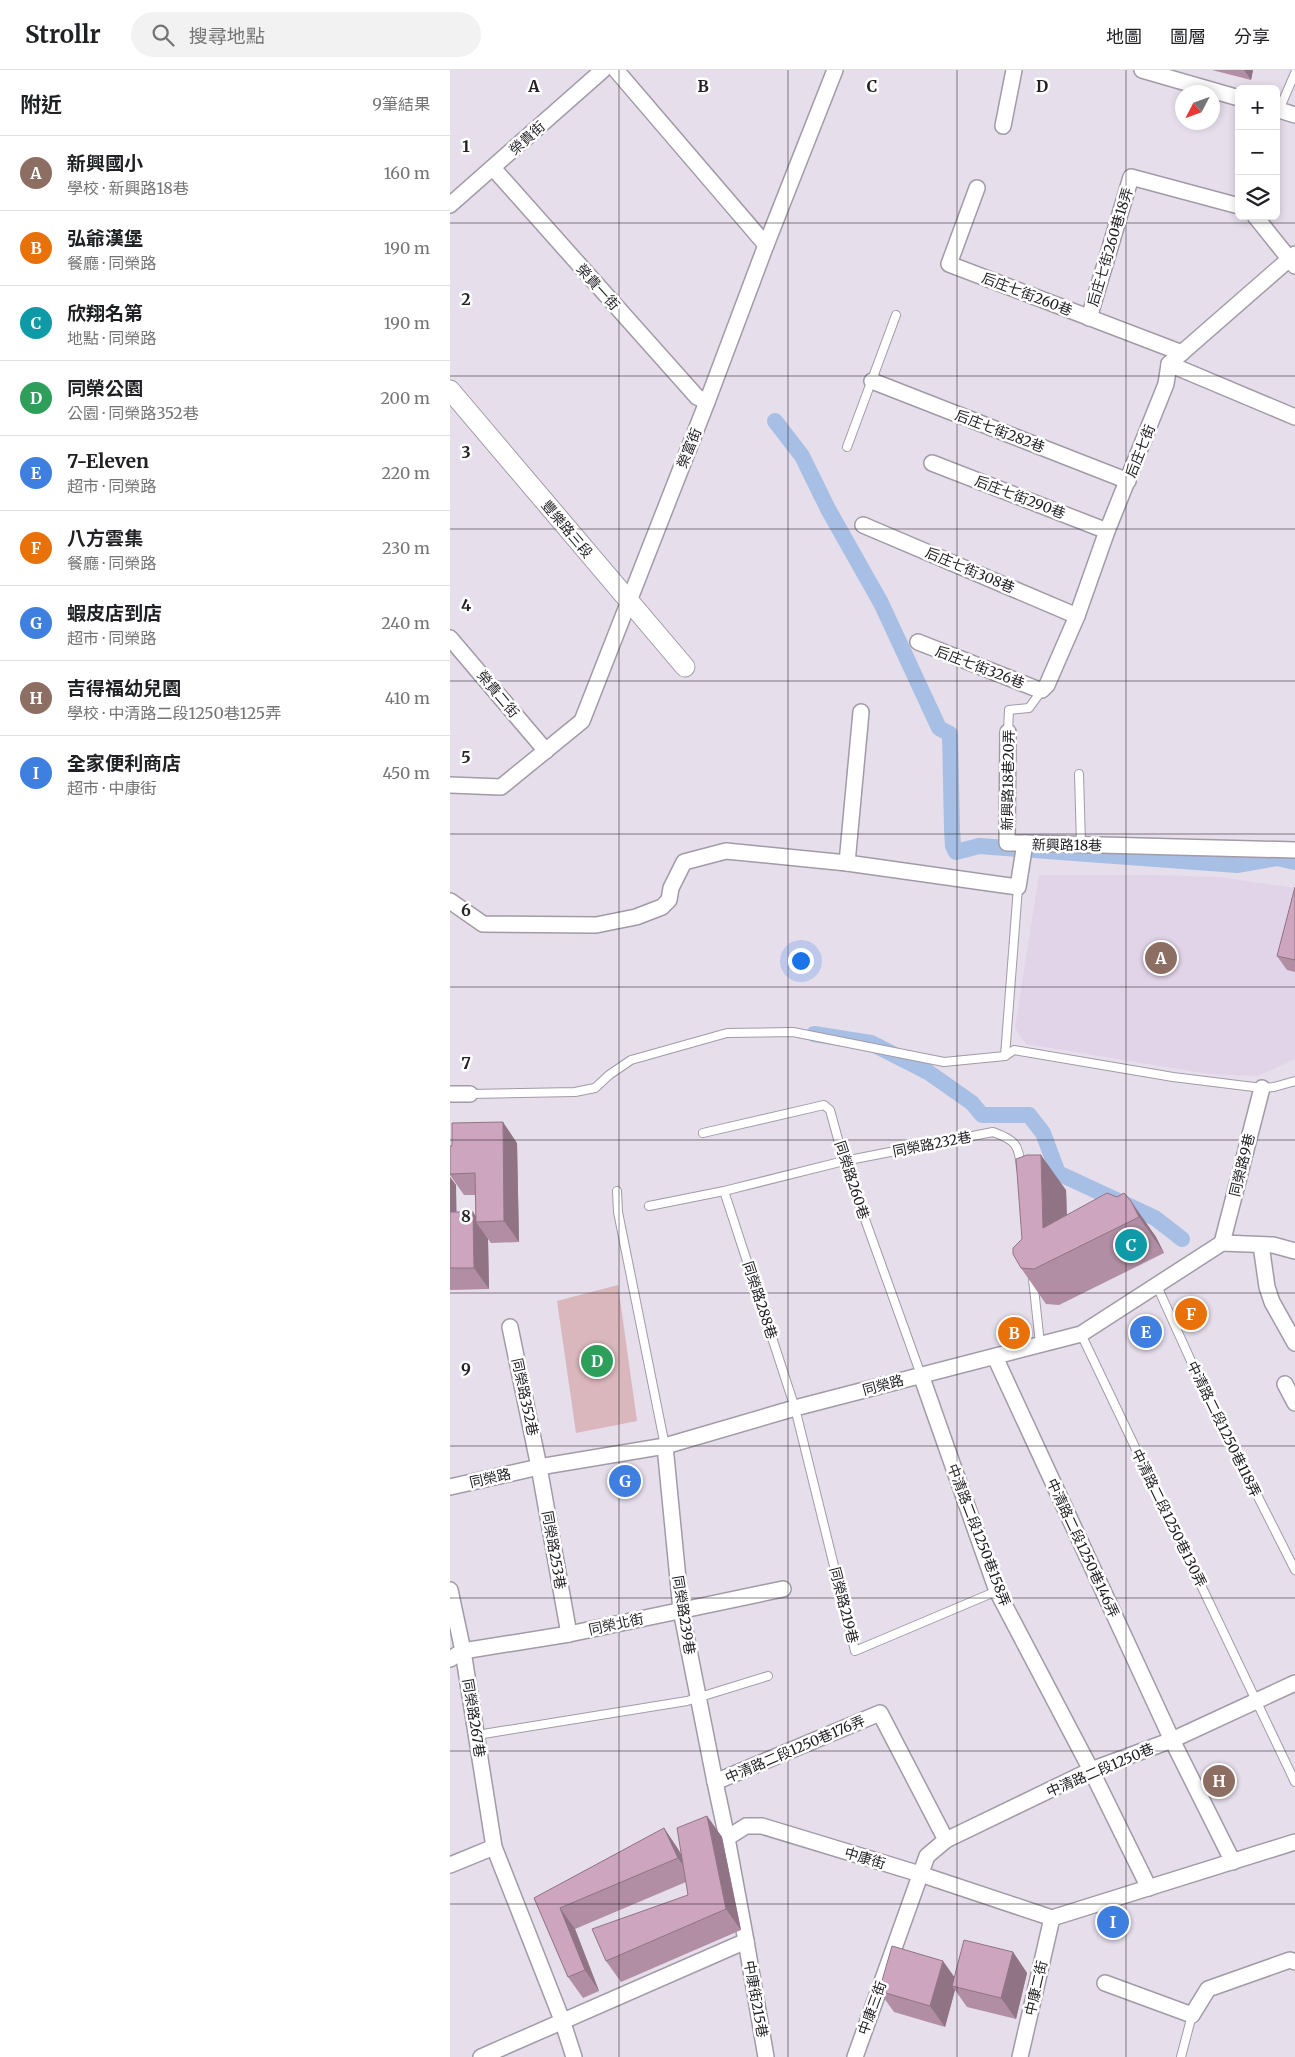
<!DOCTYPE html>
<html lang="zh-TW">
<meta charset="utf-8">
<style>
body{margin:0;font-family:Merriweather,"Noto Sans TC",serif;background:#f2f2f2;color:#202124}
.controls{position:absolute;right:15px;top:15px;display:grid;overflow:hidden;border-radius:8px;box-shadow:0 2px 8px #0003}
.controls button{width:45px;height:45px;display:grid;place-items:center;padding:0;border:0;border-bottom:1px solid #e0e0e0;background:#fff;color:#202124;font:25px sans-serif}
.compass{position:absolute;left:725px;top:15px;width:45px;height:45px;border-radius:50%;background:#fff;box-shadow:0 2px 8px #0003;rotate:229deg}
.you{position:absolute;left:350px;top:890px;width:18px;height:18px;margin:-12px;border:4px solid #fff;border-radius:50%;background:#1a73e8;box-shadow:0 0 0 8px #1a73e833}
.badge{display:grid;place-items:center;width:32px;height:32px;border-radius:50%;background:#2563eb;color:#fff;font-size:16px;font-weight:700}
.pin{position:absolute;translate:-50% -50%;border:2px solid #fff;box-shadow:0 1px 5px #0006}
.list{margin:0;padding:0;list-style:none}
h2{display:flex;justify-content:space-between;align-items:center;height:65px;margin:0;padding:0 20px;font-size:21px}
h2 small{font-size:16px;font-weight:400;color:#757577}
.list li{display:grid;grid-template-columns:32px 1fr auto;gap:15px;align-items:center;box-sizing:border-box;height:75px;padding:0 20px;border-top:1px solid #e0e0e0}
.list b{display:block;font-size:19px;white-space:nowrap}
.list p{margin:0;font-size:16px;white-space:nowrap;color:#757577}
.list em{font-size:16px;font-style:normal;color:#757577}
.icon{flex:none;width:28px;height:28px;fill:none;stroke:currentColor;stroke-width:2;stroke-linecap:round;stroke-linejoin:round}
.map{position:relative;flex:none;width:845px;height:1987px;overflow:hidden}
header{display:flex;align-items:center;gap:30px;box-sizing:border-box;height:70px;padding:0 25px;background:#fff;border-bottom:1px solid #e0e0e0}
header strong{font-size:24px}
nav{display:flex;gap:28px;margin-inline-start:auto;font-size:18px}
.search{width:350px;height:45px;background:#f2f2f2;display:flex;align-items:center;gap:12px;box-sizing:border-box;padding:0 18px;border-radius:28px;color:#757577;font-size:19px}
main{display:flex}
aside{flex:1;background:#fff}
.map>svg:first-child{display:block}
</style>
<header>
<strong>Strollr</strong>
<div class="search"><svg class="icon" aria-label="search" viewBox="0 0 24 24"><circle cx="10" cy="10" r="6"/><path d="M15 15l6 6"/></svg>搜尋地點</div>
<nav><a>地圖</a><a>圖層</a><a>分享</a></nav>
</header>
<main>
<aside>
<h2>附近<small>9筆結果</small></h2>
<ul class="list">
<li><span class="badge" style="background:#8d6e63">A</span><div><b>新興國小</b><p>學校 · 新興路18巷</p></div><em>160 m</em></li>
<li><span class="badge" style="background:#e8710a">B</span><div><b>弘爺漢堡</b><p>餐廳 · 同榮路</p></div><em>190 m</em></li>
<li><span class="badge" style="background:#0f9aa8">C</span><div><b>欣翔名第</b><p>地點 · 同榮路</p></div><em>190 m</em></li>
<li><span class="badge" style="background:#2e9e5b">D</span><div><b>同榮公園</b><p>公園 · 同榮路352巷</p></div><em>200 m</em></li>
<li><span class="badge" style="background:#3f7fe0">E</span><div><b>7-Eleven</b><p>超市 · 同榮路</p></div><em>220 m</em></li>
<li><span class="badge" style="background:#e8710a">F</span><div><b>八方雲集</b><p>餐廳 · 同榮路</p></div><em>230 m</em></li>
<li><span class="badge" style="background:#3f7fe0">G</span><div><b>蝦皮店到店</b><p>超市 · 同榮路</p></div><em>240 m</em></li>
<li><span class="badge" style="background:#8d6e63">H</span><div><b>吉得福幼兒園</b><p>學校 · 中清路二段1250巷125弄</p></div><em>410 m</em></li>
<li><span class="badge" style="background:#3f7fe0">I</span><div><b>全家便利商店</b><p>超市 · 中康街</p></div><em>450 m</em></li>
</ul>
</aside>
<div class="map">
<svg width="845" height="1987" viewBox="0 0 845 1987">
<rect width="100%" height="100%" fill="#e6deeb"/>
<polygon fill="#e1d4e8" points="589,805 702,805 768,807 845,818 845,989 808,1006 759,1004 576,974 565,958"/>
<polygon fill="#d9b7bc" points="168,1215 187,1351 126,1363 107,1231"/>
<g fill="none" stroke-linecap="round" stroke-linejoin="round">
<g stroke="#a7bfe4" stroke-width="16">
<polyline points="325,351 352,386 378,439 431,533 489,658 500,664 502,759 503,776 506,782 529,776 787,795 827,788 845,792"/>
<polyline points="364,964 421,973 478,1002 522,1033 532,1045 579,1045 593,1063 608,1103 705,1148 732,1169"/>
</g>
<defs>
<g id="service">
<polyline points="829,40 845,3"/>
<polyline points="397,377 446,245"/>
<polyline points="558,662 559,640 579,638 592,620"/>
<polyline points="629,704 631,774"/>
<polyline points="555,986 568,817"/>
<polyline points="20,1024 125,1022 145,1018 159,1005 181,990 277,963 343,962 494,992 555,986 564,980 723,1007 812,1018 824,1017 845,1011"/>
<polyline points="253,1063 374,1035 380,1040 394,1091 471,1305"/>
<polyline points="167,1121 168,1142 215,1376"/>
<polyline points="274,1121 345,1338 405,1581 547,1521"/>
<path d="M199,1136L274,1121L394,1091L543,1062C565,1070 569,1074 571,1098"/>
<polyline points="583,1209 590,1274"/>
<polyline points="707,1216 755,1322 845,1500"/>
<polyline points="631,1264 845,1712"/>
<polyline points="27,1665 237,1631 318,1606"/>
<polyline points="731,1987 742,1945"/>
</g>
<g id="minor">
<polyline points="692,0 789,28"/>
<polyline points="826,39 845,45"/>
<polyline points="553,56 564,0"/>
<polyline points="43,98 247,327 257,332"/>
<polyline points="527,118 499,194 732,283"/>
<polyline points="0,135 153,0"/>
<polyline points="805,146 845,196"/>
<polyline points="316,175 385,0"/>
<polyline points="639,248 681,107 789,136"/>
<polyline points="719,294 845,347"/>
<polyline points="422,311 678,411"/>
<polyline points="482,393 657,461"/>
<polyline points="413,455 627,546"/>
<polyline points="0,568 96,681"/>
<polyline points="468,572 587,619 592,620 597,615 627,546 657,461 716,314 719,294 845,184"/>
<polyline points="558,662 557,773 575,773"/>
<polyline points="0,715 51,717 132,651 257,332 316,175 166,0"/>
<polyline points="397,793 411,642"/>
<polyline points="0,831 33,854 146,855 186,847 212,837 219,830 221,818 234,792 276,781 397,793 568,817 575,773 845,780"/>
<polyline points="0,1024 20,1024"/>
<polyline points="772,1173 812,1018"/>
<polyline points="811,1175 817,1217 822,1232 845,1273"/>
<polyline points="60,1257 89,1397 119,1564"/>
<polyline points="545,1287 722,1670 783,1792"/>
<polyline points="471,1305 547,1521 641,1700 699,1818"/>
<polyline points="835,1314 845,1333"/>
<polyline points="215,1376 231,1540 265,1712"/>
<polyline points="0,1417 89,1397 215,1376 345,1338 631,1264 772,1173 823,1175 845,1181"/>
<polyline points="0,1520 13,1581 44,1777 112,1950 124,1987"/>
<polyline points="0,1589 13,1581 119,1564 333,1519"/>
<polyline points="277,1768 265,1712 430,1643 496,1770"/>
<polyline points="0,1795 44,1777"/>
<polyline points="296,1871 316,1987"/>
<polyline points="655,1913 742,1945 758,1919 840,1890 845,1892"/>
<polyline points="31,1987 296,1871 277,1768 296,1756 312,1756 470,1804 602,1848 845,1772"/>
<polyline points="405,1987 477,1786 496,1770 641,1700 722,1670 845,1613"/>
<polyline points="570,1987 602,1848"/>
</g>
<polyline id="tertiary" points="0,320 235,597"/>
</defs>
<use href="#service" stroke="#a39aa7" stroke-width="10"/>
<use href="#minor" stroke="#a39aa7" stroke-width="18"/>
<use href="#tertiary" stroke="#a39aa7" stroke-width="21"/>
<use href="#service" stroke="#fff" stroke-width="8"/>
<use href="#minor" stroke="#fff" stroke-width="15"/>
<use href="#tertiary" stroke="#fff" stroke-width="19"/>
</g>
<g fill="#b18ea3">
<polygon points="762,0 803,0 801,10"/>
<polygon points="845,817 845,902 837,900 827,886"/>
<polygon points="67,1073 69,1172 41,1173 38,1169 39,1219 0,1220 0,1107 6,1115 6,1142 26,1146 25,1125 14,1125 0,1105 0,1076"/>
<polygon points="616,1120 617,1145 667,1127 674,1123 706,1167 714,1183 609,1235 596,1234 571,1198 572,1169"/>
<polygon points="257,1746 272,1767 291,1860 171,1912 156,1891 238,1825 236,1812 125,1859 149,1921 133,1928 118,1907 84,1828 214,1758 232,1785"/>
<polygon points="563,1882 577,1903 566,1949 517,1937 505,1920 495,1957 444,1942 429,1921 504,1908"/>
</g>
<g fill="#907485">
<polygon points="794,0 803,0 801,10"/>
<polygon points="53,1052 67,1073 69,1172 54,1151"/>
<polygon points="591,1085 616,1120 618,1182 593,1158"/>
<polygon points="0,1107 6,1115 7,1163 0,1154"/>
<polygon points="681,1131 706,1167 714,1183 689,1147"/>
<polygon points="23,1142 30,1152 26,1152 38,1169 39,1219 24,1198"/>
<polygon points="257,1746 272,1767 291,1860 276,1839"/>
<polygon points="214,1758 228,1779 243,1809 228,1788"/>
<polygon points="110,1838 125,1859 149,1921 135,1900"/>
<polygon points="563,1882 577,1903 566,1949 551,1928"/>
<polygon points="493,1891 508,1912 502,1916 505,1920 495,1957 480,1936"/>
</g>
<g fill="#cea5be" stroke="#907485">
<polygon points="845,817 845,890 827,886"/>
<polygon points="53,1052 54,1151 26,1152 25,1103 0,1104 0,1076 2,1076 2,1053"/>
<polygon points="577,1085 591,1085 593,1158 657,1123 667,1127 674,1123 681,1131 689,1147 584,1199 571,1198 563,1184 563,1178 572,1169 566,1089"/>
<polygon points="0,1142 23,1142 24,1198 0,1198"/>
<polygon points="257,1746 276,1839 156,1891 142,1859 238,1825 227,1758"/>
<polygon points="214,1758 228,1788 110,1838 135,1900 118,1907 84,1828"/>
<polygon points="514,1870 563,1882 551,1928 502,1916"/>
<polygon points="442,1876 493,1891 480,1936 429,1921"/>
</g>
<path fill="none" stroke="#252227" stroke-width="1" stroke-opacity="0.55" d="M169,0V1987M338,0V1987M507,0V1987M676,0V1987M0,153H845M0,306H845M0,459H845M0,611H845M0,764H845M0,917H845M0,1070H845M0,1223H845M0,1376H845M0,1528H845M0,1681H845M0,1834H845"/>
<g text-anchor="middle" stroke-width="5" stroke-linejoin="round" paint-order="stroke">
<g font-size="14" fill="#252227" stroke="#fff">
<text transform="translate(77 68) rotate(-42)" y="5">榮貴街</text>
<text transform="translate(660 177) rotate(-73)" y="5">后庄七街260巷18弄</text>
<text transform="translate(148 217) rotate(48)" y="5">榮貴一街</text>
<text transform="translate(577 224) rotate(21)" y="5">后庄七街260巷</text>
<text transform="translate(550 361) rotate(21)" y="5">后庄七街282巷</text>
<text transform="translate(239 378) rotate(-68)" y="5">榮富街</text>
<text transform="translate(690 381) rotate(-68)" y="5">后庄七街</text>
<text transform="translate(570 427) rotate(21)" y="5">后庄七街290巷</text>
<text transform="translate(117 459) rotate(50)" y="5">豐樂路三段</text>
<text transform="translate(520 500) rotate(23)" y="5">后庄七街308巷</text>
<text transform="translate(530 597) rotate(21)" y="5">后庄七街326巷</text>
<text transform="translate(48 624) rotate(50)" y="5">榮貴二街</text>
<text transform="translate(558 710) rotate(-89)" y="5">新興路18巷20弄</text>
<text transform="translate(617 775) rotate(1)" y="5">新興路18巷</text>
<text transform="translate(482 1074) rotate(-11)" y="5">同榮路232巷</text>
<text transform="translate(792 1095) rotate(-76)" y="5">同榮路9巷</text>
<text transform="translate(402 1110) rotate(72)" y="5">同榮路260巷</text>
<text transform="translate(310 1230) rotate(72)" y="5">同榮路288巷</text>
<text transform="translate(433 1315) rotate(-15)" y="5">同榮路</text>
<text transform="translate(75 1327) rotate(78)" y="5">同榮路352巷</text>
<text transform="translate(774 1359) rotate(64)" y="5">中清路二段1250巷118弄</text>
<text transform="translate(40 1408) rotate(-13)" y="5">同榮路</text>
<text transform="translate(719 1448) rotate(64)" y="5">中清路二段1250巷130弄</text>
<text transform="translate(529 1465) rotate(69)" y="5">中清路二段1250巷158弄</text>
<text transform="translate(633 1478) rotate(65)" y="5">中清路二段1250巷146弄</text>
<text transform="translate(104 1480) rotate(80)" y="5">同榮路253巷</text>
<text transform="translate(394 1535) rotate(76)" y="5">同榮路219巷</text>
<text transform="translate(234 1545) rotate(81)" y="5">同榮路239巷</text>
<text transform="translate(166 1554) rotate(-12)" y="5">同榮北街</text>
<text transform="translate(24 1648) rotate(81)" y="5">同榮路267巷</text>
<text transform="translate(345 1679) rotate(-23)" y="5">中清路二段1250巷176弄</text>
<text transform="translate(650 1700) rotate(-23)" y="5">中清路二段1250巷</text>
<text transform="translate(415 1788) rotate(17)" y="5">中康街</text>
<text transform="translate(586 1918) rotate(-77)" y="5">中康二街</text>
<text transform="translate(306 1929) rotate(80)" y="5">中康街215巷</text>
<text transform="translate(422 1938) rotate(-70)" y="5">中康三街</text>
</g>
</g>
<g font-size="16" text-anchor="middle" font-weight="bold" fill="#252227" stroke="#fff" stroke-width="5" stroke-linejoin="round" paint-order="stroke">
<text x="84" y="22">A</text>
<text x="253" y="22">B</text>
<text x="422" y="22">C</text>
<text x="592" y="22">D</text>
<text x="16" y="82">1</text>
<text x="16" y="235">2</text>
<text x="16" y="388">3</text>
<text x="16" y="541">4</text>
<text x="16" y="693">5</text>
<text x="16" y="846">6</text>
<text x="16" y="999">7</text>
<text x="16" y="1152">8</text>
<text x="16" y="1305">9</text>
</g>
</svg>
<div class="controls">
<button>+</button>
<button>−</button>
<button><svg class="icon" aria-label="layers" viewBox="0 0 24 24"><path d="M12 4l9 5-9 5-9-5zM3 14l9 5 9-5"/></svg></button>
</div>
<svg class="compass" viewBox="-18 -18 36 36"><path d="M0-13l5 13h-10z" fill="#e53935"/><path d="M0 13l5-13h-10z" fill="#757577"/></svg>
<div class="you"></div>
<div class="pin badge" style="left:711px;top:888px;background:#8d6e63">A</div>
<div class="pin badge" style="left:564px;top:1263px;background:#e8710a">B</div>
<div class="pin badge" style="left:681px;top:1175px;background:#0f9aa8">C</div>
<div class="pin badge" style="left:147px;top:1291px;background:#2e9e5b">D</div>
<div class="pin badge" style="left:696px;top:1262px;background:#3f7fe0">E</div>
<div class="pin badge" style="left:741px;top:1244px;background:#e8710a">F</div>
<div class="pin badge" style="left:175px;top:1411px;background:#3f7fe0">G</div>
<div class="pin badge" style="left:769px;top:1711px;background:#8d6e63">H</div>
<div class="pin badge" style="left:663px;top:1852px;background:#3f7fe0">I</div>
</div>
</main>
